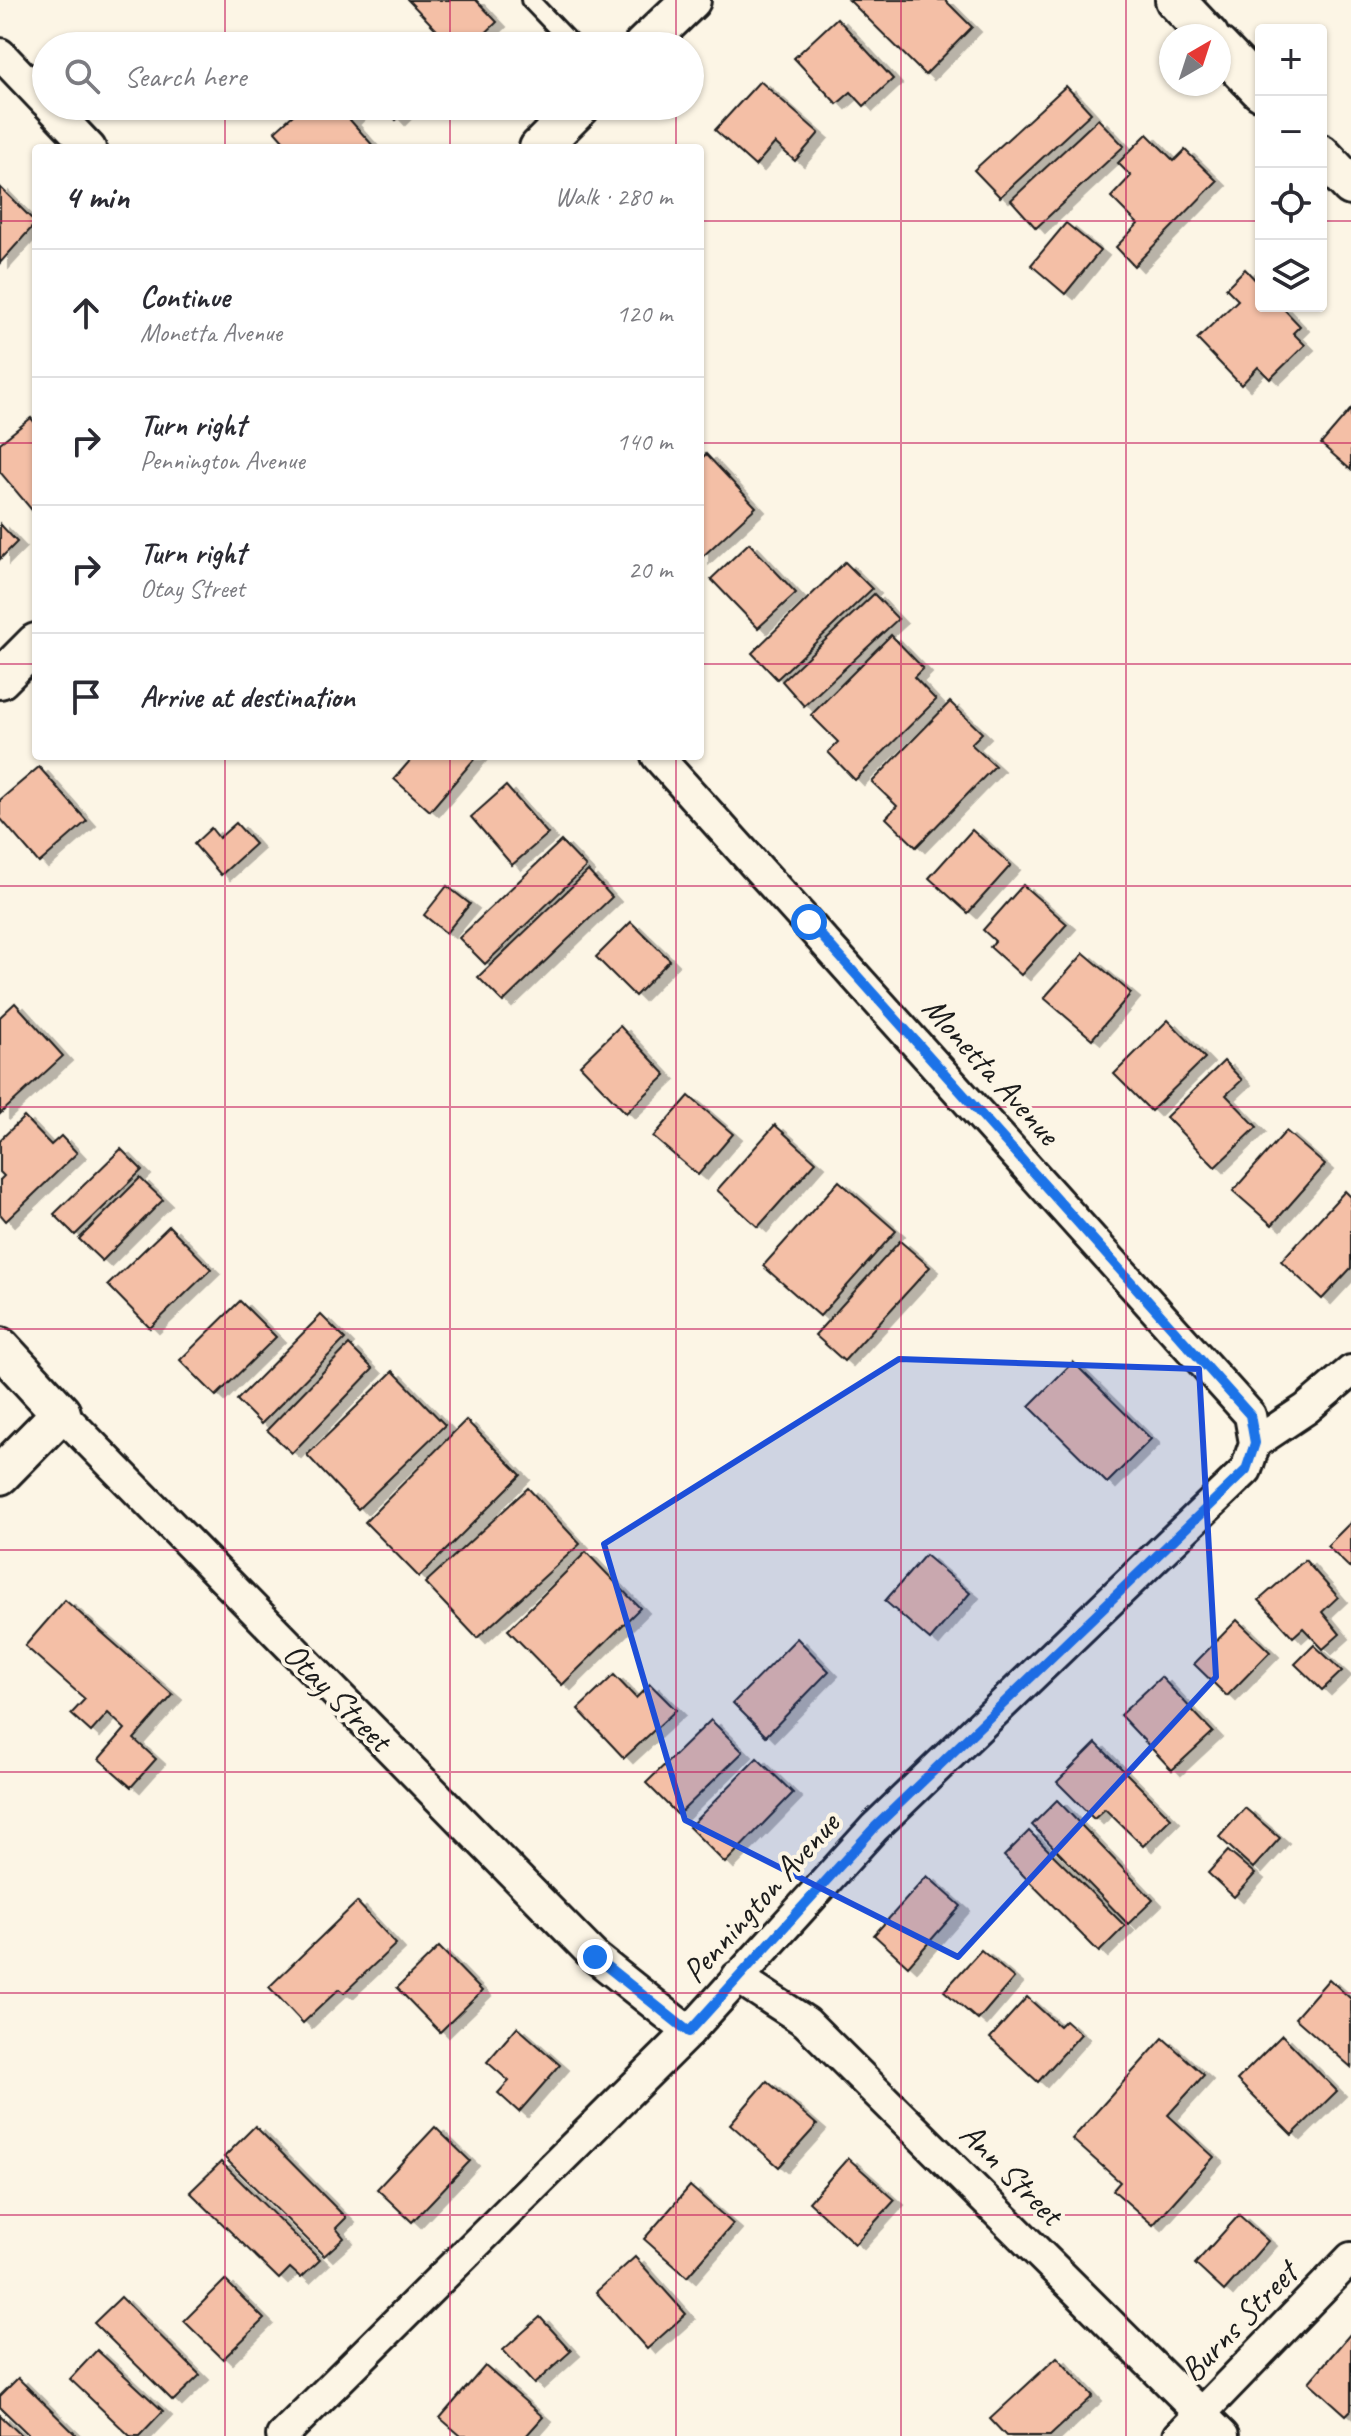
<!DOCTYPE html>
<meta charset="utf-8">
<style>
body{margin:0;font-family:Caveat,sans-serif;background:#f2f2f3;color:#2b2b33}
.controls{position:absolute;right:24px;top:24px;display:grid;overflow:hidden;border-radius:8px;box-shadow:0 2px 6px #0004}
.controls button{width:72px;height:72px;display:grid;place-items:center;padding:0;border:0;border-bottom:2px solid #e1e1e2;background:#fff;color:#2b2b33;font:40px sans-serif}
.compass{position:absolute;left:1159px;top:24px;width:72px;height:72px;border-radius:50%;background:#fff;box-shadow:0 2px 6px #0004;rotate:39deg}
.stop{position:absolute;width:24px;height:24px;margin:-18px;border:6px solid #1a73e8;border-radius:50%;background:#fff}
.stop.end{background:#1a73e8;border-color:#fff;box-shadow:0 2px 8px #0008}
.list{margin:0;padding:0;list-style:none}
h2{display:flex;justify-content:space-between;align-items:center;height:104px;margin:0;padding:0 32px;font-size:34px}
h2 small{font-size:26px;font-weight:400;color:#7c7c81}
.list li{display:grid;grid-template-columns:52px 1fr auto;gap:24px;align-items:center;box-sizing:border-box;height:128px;padding:0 32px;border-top:2px solid #e1e1e2}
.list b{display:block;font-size:30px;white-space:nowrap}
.list p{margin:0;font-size:26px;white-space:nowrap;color:#7c7c81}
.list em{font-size:26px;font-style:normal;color:#7c7c81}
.icon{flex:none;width:44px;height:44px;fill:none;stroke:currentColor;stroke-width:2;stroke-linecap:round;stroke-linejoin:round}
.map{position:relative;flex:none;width:1351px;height:2436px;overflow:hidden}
.search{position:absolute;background:#fff;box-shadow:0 2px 6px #0004;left:32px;top:32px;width:672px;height:88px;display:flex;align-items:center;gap:20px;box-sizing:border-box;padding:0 28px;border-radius:44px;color:#7c7c81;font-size:30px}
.panel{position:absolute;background:#fff;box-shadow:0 2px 6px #0004;left:32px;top:144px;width:672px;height:616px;border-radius:8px}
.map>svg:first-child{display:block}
</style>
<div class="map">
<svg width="1351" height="2436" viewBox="0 0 1351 2436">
<defs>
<filter id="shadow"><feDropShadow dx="9" dy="5" stdDeviation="0" flood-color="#0004"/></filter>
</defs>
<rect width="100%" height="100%" fill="#fcf5e5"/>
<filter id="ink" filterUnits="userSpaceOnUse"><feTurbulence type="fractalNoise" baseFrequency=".0125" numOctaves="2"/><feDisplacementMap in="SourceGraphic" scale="16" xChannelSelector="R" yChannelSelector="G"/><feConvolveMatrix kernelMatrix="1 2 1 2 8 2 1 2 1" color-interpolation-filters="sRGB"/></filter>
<g filter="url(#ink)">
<g fill="#f4bfa6" stroke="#1c1c1c" stroke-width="2" filter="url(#shadow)">
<polygon points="408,0 476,0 497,22 472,46 452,46"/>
<polygon points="849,0 945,0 972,27 925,75"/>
<polygon points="837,18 893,79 864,106 851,92 837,104 794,58"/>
<polygon points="398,35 409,46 387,46"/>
<polygon points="760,81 819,133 795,161 775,143 755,166 715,130"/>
<polygon points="1066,86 1091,113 1000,197 974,170"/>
<polygon points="303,106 364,106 350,120 375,148 290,148 275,131"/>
<polygon points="383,106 410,106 396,120"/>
<polygon points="1098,119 1124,146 1036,228 1011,200"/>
<polygon points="1147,134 1174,161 1185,150 1217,181 1134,266 1116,247 1138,224 1111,197 1131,176 1118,163"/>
<polygon points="0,187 36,223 0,263"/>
<polygon points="1066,223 1100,251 1065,294 1031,265"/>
<polygon points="1245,269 1261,286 1261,306 1281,306 1300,326 1293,333 1305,345 1270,379 1258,367 1241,385 1197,339 1238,300 1226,288"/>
<polygon points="1351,409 1351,470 1321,444"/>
<polygon points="31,418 36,424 36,515 0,472 0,443"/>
<polygon points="706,454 756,507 700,559 700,460"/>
<polygon points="0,524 17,542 0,559"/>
<polygon points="749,543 796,593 758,628 711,579"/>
<polygon points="845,562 872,589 777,679 752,653"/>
<polygon points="874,594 898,619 804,706 782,681"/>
<polygon points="891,635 923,668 914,677 936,700 855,780 828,752 838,742 811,715"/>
<polygon points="950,702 982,733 971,744 995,766 916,847 886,818 897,806 872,782"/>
<polygon points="414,756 477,756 430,811 394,779"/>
<polygon points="39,767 87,821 39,863 0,818 0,800"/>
<polygon points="506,786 548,834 512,865 471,817"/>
<polygon points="236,823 255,844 221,875 194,844 211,828 219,838"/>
<polygon points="972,830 1011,865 968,913 929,878"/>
<polygon points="561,841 586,867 485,964 459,938"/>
<polygon points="588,871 612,897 503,1002 478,977"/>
<polygon points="1023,885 1067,924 1021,975 990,947 995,941 983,930"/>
<polygon points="447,886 470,904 446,933 424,915"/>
<polygon points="631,922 670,960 635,996 596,957"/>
<polygon points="1084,953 1131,993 1092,1039 1044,998"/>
<polygon points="15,1003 63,1056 0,1114 0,1017"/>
<polygon points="1168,1020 1205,1058 1151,1111 1114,1074"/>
<polygon points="620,1026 666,1075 626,1113 580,1065"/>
<polygon points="1224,1061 1242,1080 1226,1095 1257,1127 1215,1167 1166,1117"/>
<polygon points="689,1096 733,1134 698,1175 653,1137"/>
<polygon points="24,1117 51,1145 61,1136 77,1153 6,1221 0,1214 0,1180 4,1176 0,1172 0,1140"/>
<polygon points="775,1125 816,1162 758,1227 717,1190"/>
<polygon points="1286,1131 1325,1165 1272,1225 1233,1191"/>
<polygon points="121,1149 142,1170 75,1235 54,1214"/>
<polygon points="140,1178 163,1200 102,1261 79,1239"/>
<polygon points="839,1181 896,1231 820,1316 763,1266"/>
<polygon points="1345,1191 1351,1197 1351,1268 1322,1299 1281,1261"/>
<polygon points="169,1226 211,1269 150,1328 108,1285"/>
<polygon points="900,1241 930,1267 844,1361 815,1335"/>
<polygon points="240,1301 276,1337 216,1396 180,1360"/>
<polygon points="321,1315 345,1339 261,1424 237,1400"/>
<polygon points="349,1345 373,1369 292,1453 267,1430"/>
<polygon points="1073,1362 1151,1439 1107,1483 1029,1406"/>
<polygon points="393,1371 445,1425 358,1509 307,1455"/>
<polygon points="466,1420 521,1475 419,1577 365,1522"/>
<polygon points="528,1488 580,1544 477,1638 425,1583"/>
<polygon points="1351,1522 1351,1569 1327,1546"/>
<polygon points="586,1552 640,1608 562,1685 508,1630"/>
<polygon points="925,1555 970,1593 930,1640 885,1601"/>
<polygon points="1305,1560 1338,1597 1322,1612 1340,1634 1323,1649 1303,1628 1293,1637 1259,1600"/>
<polygon points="65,1600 173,1695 134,1739 156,1759 131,1787 99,1759 125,1729 108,1713 91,1732 71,1714 85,1699 25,1646"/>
<polygon points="1237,1620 1270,1652 1227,1696 1194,1664"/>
<polygon points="797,1638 829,1671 766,1736 733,1703"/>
<polygon points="1314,1645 1342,1671 1322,1690 1295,1664"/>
<polygon points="614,1675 636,1698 650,1684 676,1710 624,1758 578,1709"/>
<polygon points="1161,1677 1213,1732 1172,1770 1120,1715"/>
<polygon points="711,1720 743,1752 678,1815 646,1783"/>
<polygon points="1096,1743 1171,1818 1143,1846 1105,1809 1094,1819 1057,1782"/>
<polygon points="757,1758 793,1793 725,1863 689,1827"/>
<polygon points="1057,1800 1153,1900 1128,1924 1032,1825"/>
<polygon points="1245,1808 1280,1838 1253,1868 1219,1837"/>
<polygon points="1029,1831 1125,1926 1099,1952 1004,1856"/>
<polygon points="1228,1851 1255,1874 1234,1897 1208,1873"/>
<polygon points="927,1876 961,1906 908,1966 874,1935"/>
<polygon points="357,1902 396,1944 344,1993 339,1989 303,2023 269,1987"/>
<polygon points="439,1947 482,1991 440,2032 397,1988"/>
<polygon points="981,1950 1014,1978 978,2020 944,1991"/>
<polygon points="1329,1979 1351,1999 1351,2067 1295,2018"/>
<polygon points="1027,1997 1059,2026 1065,2020 1081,2034 1038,2082 990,2038"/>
<polygon points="517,2027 560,2065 519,2112 498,2093 509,2081 487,2062"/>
<polygon points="1282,2035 1337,2091 1292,2135 1237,2080"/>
<polygon points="1163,2038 1204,2075 1168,2115 1214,2157 1153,2225 1113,2190 1120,2182 1072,2139"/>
<polygon points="767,2081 817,2125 779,2167 730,2124"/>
<polygon points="255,2126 346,2218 336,2228 344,2238 324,2256 224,2157"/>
<polygon points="435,2127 470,2161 412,2222 377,2189"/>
<polygon points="848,2158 895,2200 855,2244 809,2202"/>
<polygon points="221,2162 320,2260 301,2278 290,2268 279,2279 190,2192"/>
<polygon points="690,2186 733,2224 687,2277 644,2239"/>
<polygon points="1239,2215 1268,2241 1224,2291 1195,2264"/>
<polygon points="635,2257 686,2314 647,2349 596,2292"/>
<polygon points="225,2280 264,2319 223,2359 184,2321"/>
<polygon points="121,2297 200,2375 173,2401 94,2323"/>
<polygon points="540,2317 571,2351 534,2384 503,2350"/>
<polygon points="1351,2333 1351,2410 1346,2415 1309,2382"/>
<polygon points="97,2350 163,2411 139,2436 130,2436 70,2379"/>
<polygon points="1057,2357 1093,2396 1050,2436 1006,2436 990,2419"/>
<polygon points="485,2366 543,2417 526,2436 461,2436 440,2418"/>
<polygon points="18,2378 77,2436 30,2436 0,2407 0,2396"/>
<polygon points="0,2415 22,2436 0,2436"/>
</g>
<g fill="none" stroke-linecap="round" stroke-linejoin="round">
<defs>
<polyline id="service" points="530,0 574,46"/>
<g id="minor">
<polyline points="0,54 46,102"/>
<polyline points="50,106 90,148"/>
<polyline points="61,1413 595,1957 689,2032"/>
<polyline points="1255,1443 1306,1409 1351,1371"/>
<polyline points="737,1977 806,2022 1223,2436"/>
<polyline points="282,2436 689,2032 874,1828 1246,1470 1255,1443 1250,1415 657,756"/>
<polyline points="1179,2436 1351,2258"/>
</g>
<g id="tertiary">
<polyline points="1175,0 1209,36"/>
<polyline points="643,46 691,0"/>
<polyline points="1219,47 1261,91"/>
<polyline points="539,148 581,106"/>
<polyline points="1321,154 1351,186"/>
<polyline points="0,679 36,643"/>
<polyline points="0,1347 61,1413 0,1475"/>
</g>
</defs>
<use href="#service" stroke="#1c1c1c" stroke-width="22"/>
<use href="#minor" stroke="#1c1c1c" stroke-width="36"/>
<use href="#tertiary" stroke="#1c1c1c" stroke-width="44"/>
<use href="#service" stroke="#fcf5e5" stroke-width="16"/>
<use href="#minor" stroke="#fcf5e5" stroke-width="30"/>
<use href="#tertiary" stroke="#fcf5e5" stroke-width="38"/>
</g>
</g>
<g fill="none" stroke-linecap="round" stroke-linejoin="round" filter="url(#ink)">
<polyline stroke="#1a73e8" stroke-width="10" points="595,1957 689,2032 874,1828 1246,1470 1255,1443 1250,1415 809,922"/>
</g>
<path fill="#1d4ed8" fill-opacity="0.2" stroke="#1d4ed8" stroke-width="6" stroke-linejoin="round" d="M899,1359L1199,1369L1216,1677L958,1957L685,1820L604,1544Z"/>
<path fill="none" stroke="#c2185b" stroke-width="2" stroke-opacity="0.55" d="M225,0V46M450,0V46M676,0V46M901,0V2436M1126,0V2436M225,106V148M450,106V148M676,106V148M0,221H36M700,221H1261M1321,221H1351M0,443H36M700,443H1351M0,664H36M700,664H1351M225,756V2436M450,756V2436M676,756V2436M0,886H1351M0,1107H1351M0,1329H1351M0,1550H1351M0,1772H1351M0,1993H1351M0,2215H1351"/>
<g text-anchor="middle" stroke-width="8" stroke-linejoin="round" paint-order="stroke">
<g font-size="34" fill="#1c1c1c" stroke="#fcf5e5">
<text transform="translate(992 1070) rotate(48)" y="12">Monetta Avenue</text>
<text transform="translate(338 1696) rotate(45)" y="12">Otay Street</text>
<text transform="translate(760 1897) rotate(-48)" y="12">Pennington Avenue</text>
<text transform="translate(1012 2173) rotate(45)" y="12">Ann Street</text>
<text transform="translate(1238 2321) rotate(-46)" y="12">Burns Street</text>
</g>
</g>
</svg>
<div class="controls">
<button>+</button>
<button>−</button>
<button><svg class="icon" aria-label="locate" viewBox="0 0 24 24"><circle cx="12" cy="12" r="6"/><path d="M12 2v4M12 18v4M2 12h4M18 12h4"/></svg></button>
<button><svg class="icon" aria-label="layers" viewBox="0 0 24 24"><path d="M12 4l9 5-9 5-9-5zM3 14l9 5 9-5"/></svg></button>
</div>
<svg class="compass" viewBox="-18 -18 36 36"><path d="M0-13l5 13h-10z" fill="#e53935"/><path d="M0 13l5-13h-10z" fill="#7c7c81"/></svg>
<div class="stop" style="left:809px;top:922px"></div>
<div class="stop end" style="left:595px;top:1957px"></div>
<div class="search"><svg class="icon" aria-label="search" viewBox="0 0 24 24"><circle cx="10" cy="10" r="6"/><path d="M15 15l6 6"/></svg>Search here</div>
<section class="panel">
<h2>4 min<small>Walk · 280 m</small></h2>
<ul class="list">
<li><svg class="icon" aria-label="ahead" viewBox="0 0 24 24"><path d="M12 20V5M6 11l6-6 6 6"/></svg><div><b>Continue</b><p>Monetta Avenue</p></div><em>120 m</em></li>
<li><svg class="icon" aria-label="right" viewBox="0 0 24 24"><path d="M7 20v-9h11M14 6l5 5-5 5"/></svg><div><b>Turn right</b><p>Pennington Avenue</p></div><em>140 m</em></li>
<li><svg class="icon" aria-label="right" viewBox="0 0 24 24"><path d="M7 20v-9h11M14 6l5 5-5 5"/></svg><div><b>Turn right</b><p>Otay Street</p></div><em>20 m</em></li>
<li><svg class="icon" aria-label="arrive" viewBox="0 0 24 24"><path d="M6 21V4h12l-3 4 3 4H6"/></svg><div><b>Arrive at destination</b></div></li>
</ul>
</section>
</div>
